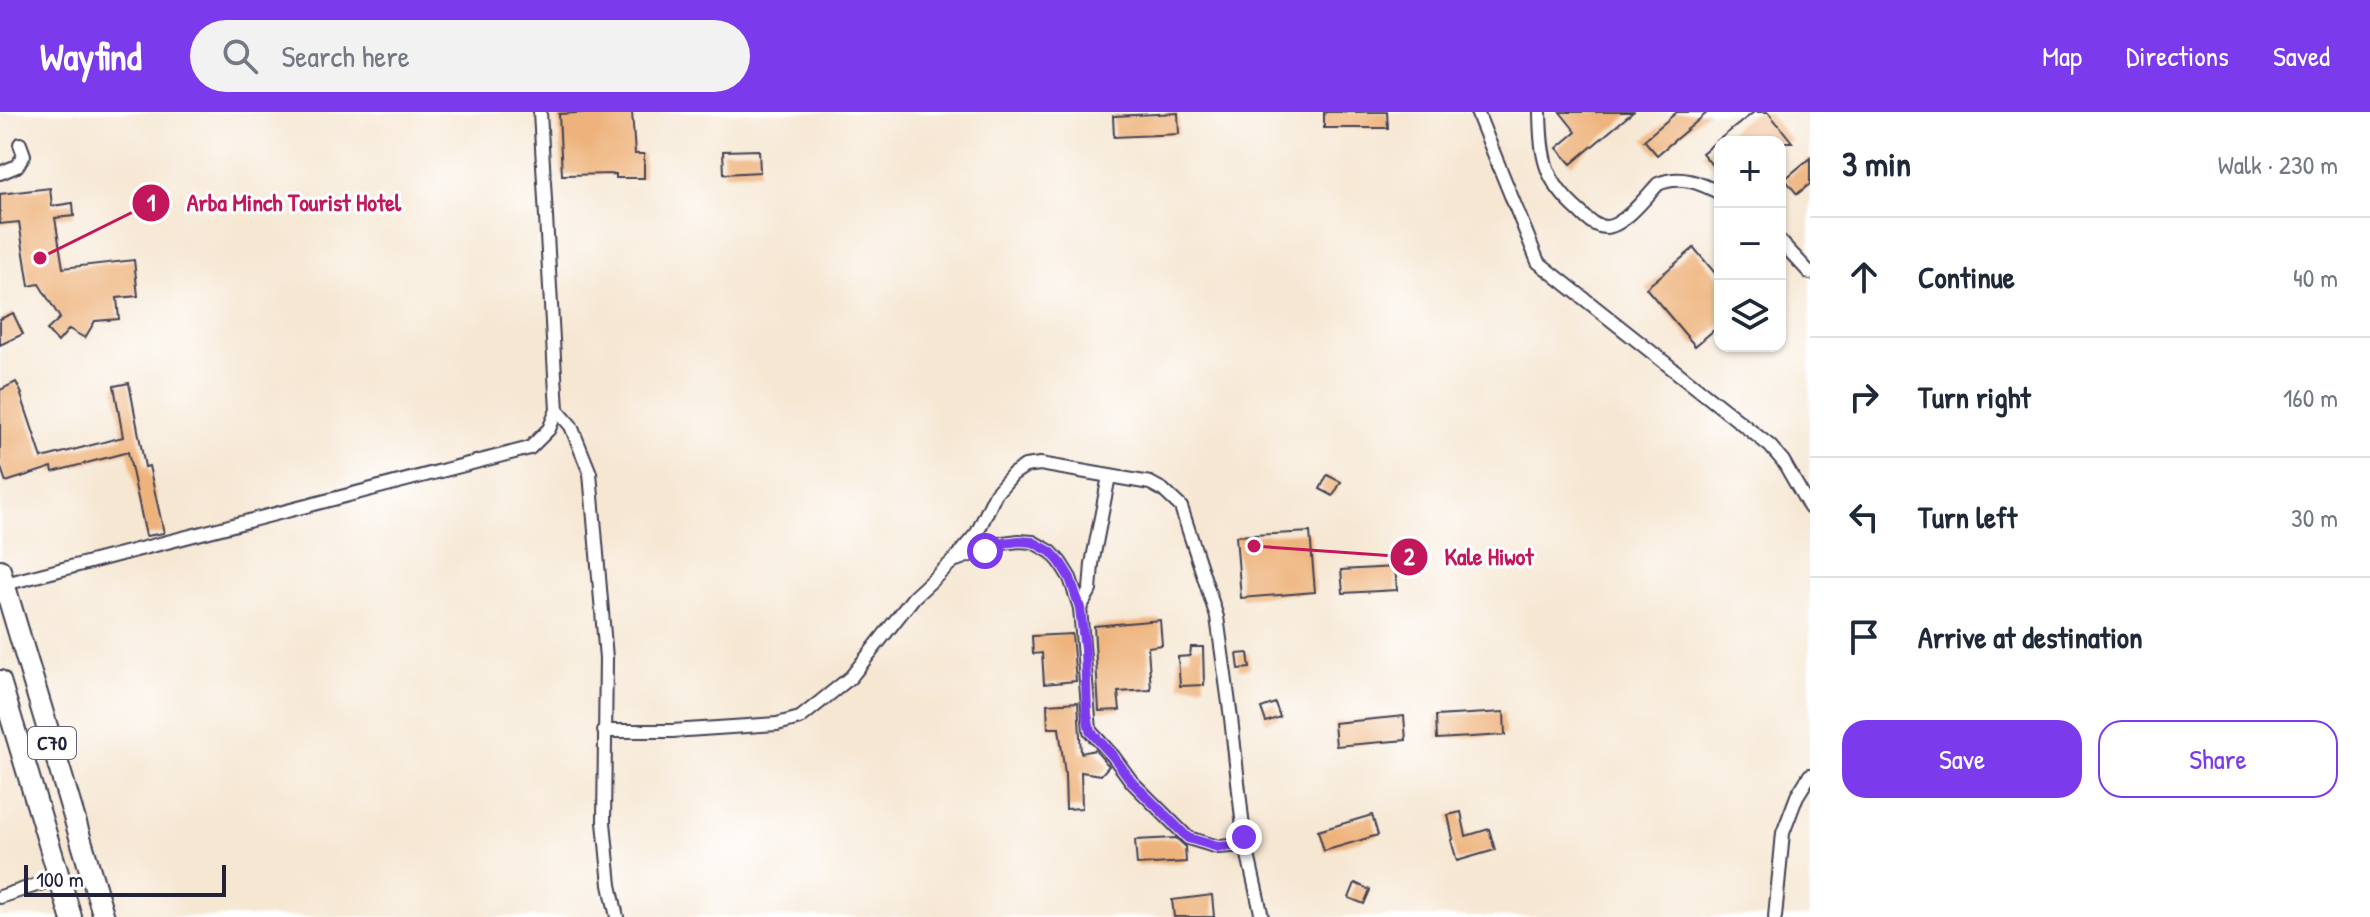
<!DOCTYPE html>
<meta charset="utf-8">
<style>
body{margin:0;font-family:"Patrick Hand",sans-serif;background:#f2f2f3;color:#1f2937}
.controls{position:absolute;right:24px;top:24px;display:grid;overflow:hidden;border-radius:16px;box-shadow:0 2px 6px #0004}
.controls button{width:72px;height:72px;display:grid;place-items:center;padding:0;border:0;border-bottom:2px solid #e0e1e3;background:#fff;color:#1f2937;font:40px sans-serif}
.scale{position:absolute;left:24px;bottom:20px;width:202px;box-sizing:border-box;padding-left:8px;border:4px solid #22223b;border-top:0;font-size:22px;line-height:28px;white-space:nowrap;color:#22223b;-webkit-text-stroke:6px #fff;paint-order:stroke}
.stop{position:absolute;width:24px;height:24px;margin:-18px;border:6px solid #7c3aed;border-radius:50%;background:#fff}
.stop.end{background:#7c3aed;border-color:#fff;box-shadow:0 2px 8px #0008}
.list{margin:0;padding:0;list-style:none}
h2{display:flex;justify-content:space-between;align-items:center;height:104px;margin:0;padding:0 32px;font-size:34px}
h2 small{font-size:26px;font-weight:400;color:#747a83}
.list li{display:grid;grid-template-columns:52px 1fr auto;gap:24px;align-items:center;box-sizing:border-box;height:120px;padding:0 32px;border-top:2px solid #e0e1e3}
.list b{display:block;font-size:30px;white-space:nowrap}
.list em{font-size:26px;font-style:normal;color:#747a83}
.actions{display:flex;gap:16px;padding:24px 32px}
.actions a{flex:1;padding:18px 0;border:2px solid #7c3aed;border-radius:24px;text-align:center;font-size:28px;color:#7c3aed}
.actions .main{background:#7c3aed;color:#fff}
.icon{flex:none;width:44px;height:44px;fill:none;stroke:currentColor;stroke-width:2;stroke-linecap:round;stroke-linejoin:round}
.map{position:relative;flex:none;width:1810px;height:805px;overflow:hidden}
header{display:flex;align-items:center;gap:48px;box-sizing:border-box;height:112px;padding:0 40px;background:#7c3aed;color:#fff}
header strong{font-size:38px}
nav{display:flex;gap:44px;margin-inline-start:auto;font-size:28px}
.search{width:560px;height:72px;background:#f2f2f3;display:flex;align-items:center;gap:20px;box-sizing:border-box;padding:0 28px;border-radius:44px;color:#747a83;font-size:30px}
main{display:flex}
aside{flex:1;background:#fff}
.map>svg:first-child{display:block}
</style>
<header>
<strong>Wayfind</strong>
<div class="search"><svg class="icon" aria-label="search" viewBox="0 0 24 24"><circle cx="10" cy="10" r="6"/><path d="M15 15l6 6"/></svg>Search here</div>
<nav><a>Map</a><a>Directions</a><a>Saved</a></nav>
</header>
<main>
<div class="map">
<svg width="1810" height="805" viewBox="0 0 1810 805">
<rect width="100%" height="100%" fill="#fff"/>
<filter id="ink" filterUnits="userSpaceOnUse"><feTurbulence type="fractalNoise" baseFrequency=".0125" numOctaves="2"/><feDisplacementMap in="SourceGraphic" scale="16" xChannelSelector="R" yChannelSelector="G"/><feConvolveMatrix kernelMatrix="1 2 1 2 8 2 1 2 1" color-interpolation-filters="sRGB"/></filter>
<filter id="wash" filterUnits="userSpaceOnUse"><feTurbulence type="fractalNoise" baseFrequency=".006" numOctaves="4" result="noise"/><feDisplacementMap in="SourceGraphic" scale="32" xChannelSelector="R" yChannelSelector="G"/><feGaussianBlur stdDeviation="1.8" result="paint"/><feColorMatrix in="noise" values="0 0 0 0 0 0 0 0 0 0 0 0 0 0 0 0 0 1.4 0 .05"/><feComposite in="paint" operator="in"/></filter>
<g filter="url(#wash)">
<rect width="100%" height="100%" fill="#f6e7d3"/>
<g id="blocks">
<g fill="#eeb37c">
<polygon points="591,0 632,0 635,42 644,42 644,66 616,66 616,62 562,63 559,2"/>
<polygon points="1324,0 1387,0 1388,16 1324,16"/>
<polygon points="1560,0 1633,0 1571,52 1557,36 1576,20"/>
<polygon points="1677,0 1708,0 1657,43 1644,28"/>
<polygon points="1754,0 1768,0 1792,30 1720,30 1720,63 1702,41"/>
<polygon points="1178,1 1179,22 1114,25 1113,4"/>
<polygon points="759,38 760,60 724,62 723,39"/>
<polygon points="1810,46 1810,72 1797,82 1785,67"/>
<polygon points="50,76 52,94 73,91 74,104 55,106 63,156 134,148 138,184 117,186 119,207 95,209 85,226 69,217 58,230 47,218 60,206 39,172 29,174 19,110 0,112 0,82"/>
<polygon points="1694,136 1720,167 1720,213 1695,234 1646,176"/>
<polygon points="13,201 23,222 0,233 0,207"/>
<polygon points="16,270 22,282 21,283 42,346 123,325 114,274 129,271 145,355 149,354 164,421 146,424 128,340 53,360 52,355 6,370 0,353 0,278"/>
<polygon points="1327,363 1341,370 1333,384 1320,377"/>
<polygon points="1310,420 1315,480 1241,486 1236,424"/>
<polygon points="1395,455 1397,478 1343,481 1341,458"/>
<polygon points="1160,508 1162,533 1148,535 1151,578 1118,580 1120,598 1099,599 1094,514"/>
<polygon points="1072,522 1076,569 1044,572 1042,541 1033,542 1032,524"/>
<polygon points="1191,535 1203,535 1204,573 1180,574 1178,545 1190,544"/>
<polygon points="1248,541 1250,556 1239,557 1237,542"/>
<polygon points="1078,590 1081,641 1095,638 1109,654 1101,663 1081,660 1082,696 1066,697 1065,663 1059,616 1048,616 1047,592"/>
<polygon points="1275,591 1280,605 1266,610 1261,596"/>
<polygon points="1504,600 1505,623 1437,627 1436,604"/>
<polygon points="1404,604 1406,628 1336,634 1334,611"/>
<polygon points="1461,700 1466,724 1489,717 1495,738 1457,749 1451,728 1453,727 1448,703"/>
<polygon points="1372,703 1378,723 1324,739 1318,719"/>
<polygon points="1176,726 1185,734 1186,750 1137,753 1135,728"/>
<polygon points="1355,771 1370,778 1364,792 1349,786"/>
<polygon points="1212,783 1214,805 1174,805 1172,788"/>
</g>
</g>
</g>
<g filter="url(#ink)">
<use href="#blocks" fill-opacity="0" stroke="#424052" stroke-width="2"/>
<g fill="none" stroke-linecap="round" stroke-linejoin="round">
<defs>
<g id="minor">
<polyline points="1477,0 1538,150 1770,334 1783,349 1810,396"/>
<path d="M1540,0C1541,46 1544,69 1580,100C1587,107 1595,115 1606,115C1623,115 1647,84 1658,72C1680,62 1700,71 1720,81"/>
<polyline points="0,61 17,54 24,43 20,32"/>
<polyline points="1780,129 1810,161"/>
<polyline points="557,298 571,314 590,361 606,546 604,710 610,773 617,805"/>
<polyline points="956,448 1003,431 1019,429 1033,430 1051,440 1060,450 1070,466 1080,496 1090,619 1113,644 1132,670 1188,726 1218,735 1246,733"/>
<polyline points="5,472 530,336 549,317 557,298 540,0"/>
<polyline points="1080,496 1090,478 1092,452 1109,364"/>
<polyline points="604,619 672,619 777,612 800,606 851,565 914,485 954,448 977,421 996,381 1013,362 1025,354 1040,352 1150,371 1163,378 1181,395 1217,505 1231,606 1244,725 1262,805"/>
<polyline points="0,785 58,766"/>
<polyline points="1775,805 1783,721 1797,684 1810,663"/>
</g>
<g id="trunk">
<polyline points="0,458 104,805"/>
<polyline points="0,569 71,805"/>
</g>
</defs>
<use href="#minor" stroke="#424052" stroke-width="16"/>
<use href="#trunk" stroke="#424052" stroke-width="24"/>
<use href="#minor" stroke="#fff" stroke-width="12"/>
<use href="#trunk" stroke="#fff" stroke-width="20"/>
</g>
</g>
<g fill="none" stroke-linecap="round" stroke-linejoin="round" filter="url(#ink)">
<polyline stroke="#7c3aed" stroke-width="10" points="985,439 1003,431 1019,429 1033,430 1051,440 1060,450 1070,466 1080,496 1085,538 1087,602 1090,619 1113,644 1132,670 1188,726 1218,735 1246,733 1244,725"/>
</g>
<g text-anchor="middle" stroke-width="6" stroke-linejoin="round" paint-order="stroke">
<rect fill="#fff" stroke="#646476" stroke-width="2" x="28" y="615" width="48" height="32" rx="6"/>
<g font-size="20" font-weight="bold" fill="#22223b">
<text x="52" y="638">C70</text>
</g>
</g>
<path fill="none" stroke="#c2185b" stroke-width="3" d="M40 146L151 91M1254 434L1409 445"/>
<g fill="#c2185b" stroke="#fff" stroke-width="3">
<circle cx="40" cy="146" r="8"/>
<circle cx="1254" cy="434" r="8"/>
<circle cx="151" cy="91" r="20"/>
<circle cx="1409" cy="445" r="20"/>
</g>
<g font-size="24" text-anchor="middle" font-weight="bold" fill="#fff">
<text x="151" y="99">1</text>
<text x="1409" y="453">2</text>
</g>
<g font-size="24" text-anchor="middle" font-weight="bold" fill="#c2185b" stroke="#fff" stroke-width="6" stroke-linejoin="round" paint-order="stroke">
<text x="294" y="99">Arba Minch Tourist Hotel</text>
<text x="1489" y="453">Kale Hiwot</text>
</g>
</svg>
<div class="controls">
<button>+</button>
<button>−</button>
<button><svg class="icon" aria-label="layers" viewBox="0 0 24 24"><path d="M12 4l9 5-9 5-9-5zM3 14l9 5 9-5"/></svg></button>
</div>
<div class="scale">100 m</div>
<div class="stop" style="left:985px;top:439px"></div>
<div class="stop end" style="left:1244px;top:725px"></div>
</div>
<aside>
<h2>3 min<small>Walk · 230 m</small></h2>
<ul class="list">
<li><svg class="icon" aria-label="ahead" viewBox="0 0 24 24"><path d="M12 20V5M6 11l6-6 6 6"/></svg><div><b>Continue</b></div><em>40 m</em></li>
<li><svg class="icon" aria-label="right" viewBox="0 0 24 24"><path d="M7 20v-9h11M14 6l5 5-5 5"/></svg><div><b>Turn right</b></div><em>160 m</em></li>
<li><svg class="icon" aria-label="left" viewBox="0 0 24 24"><path d="M17 20v-9H6M10 6l-5 5 5 5"/></svg><div><b>Turn left</b></div><em>30 m</em></li>
<li><svg class="icon" aria-label="arrive" viewBox="0 0 24 24"><path d="M6 21V4h12l-3 4 3 4H6"/></svg><div><b>Arrive at destination</b></div></li>
</ul>
<div class="actions"><a class="main">Save</a><a>Share</a></div>
</aside>
</main>
